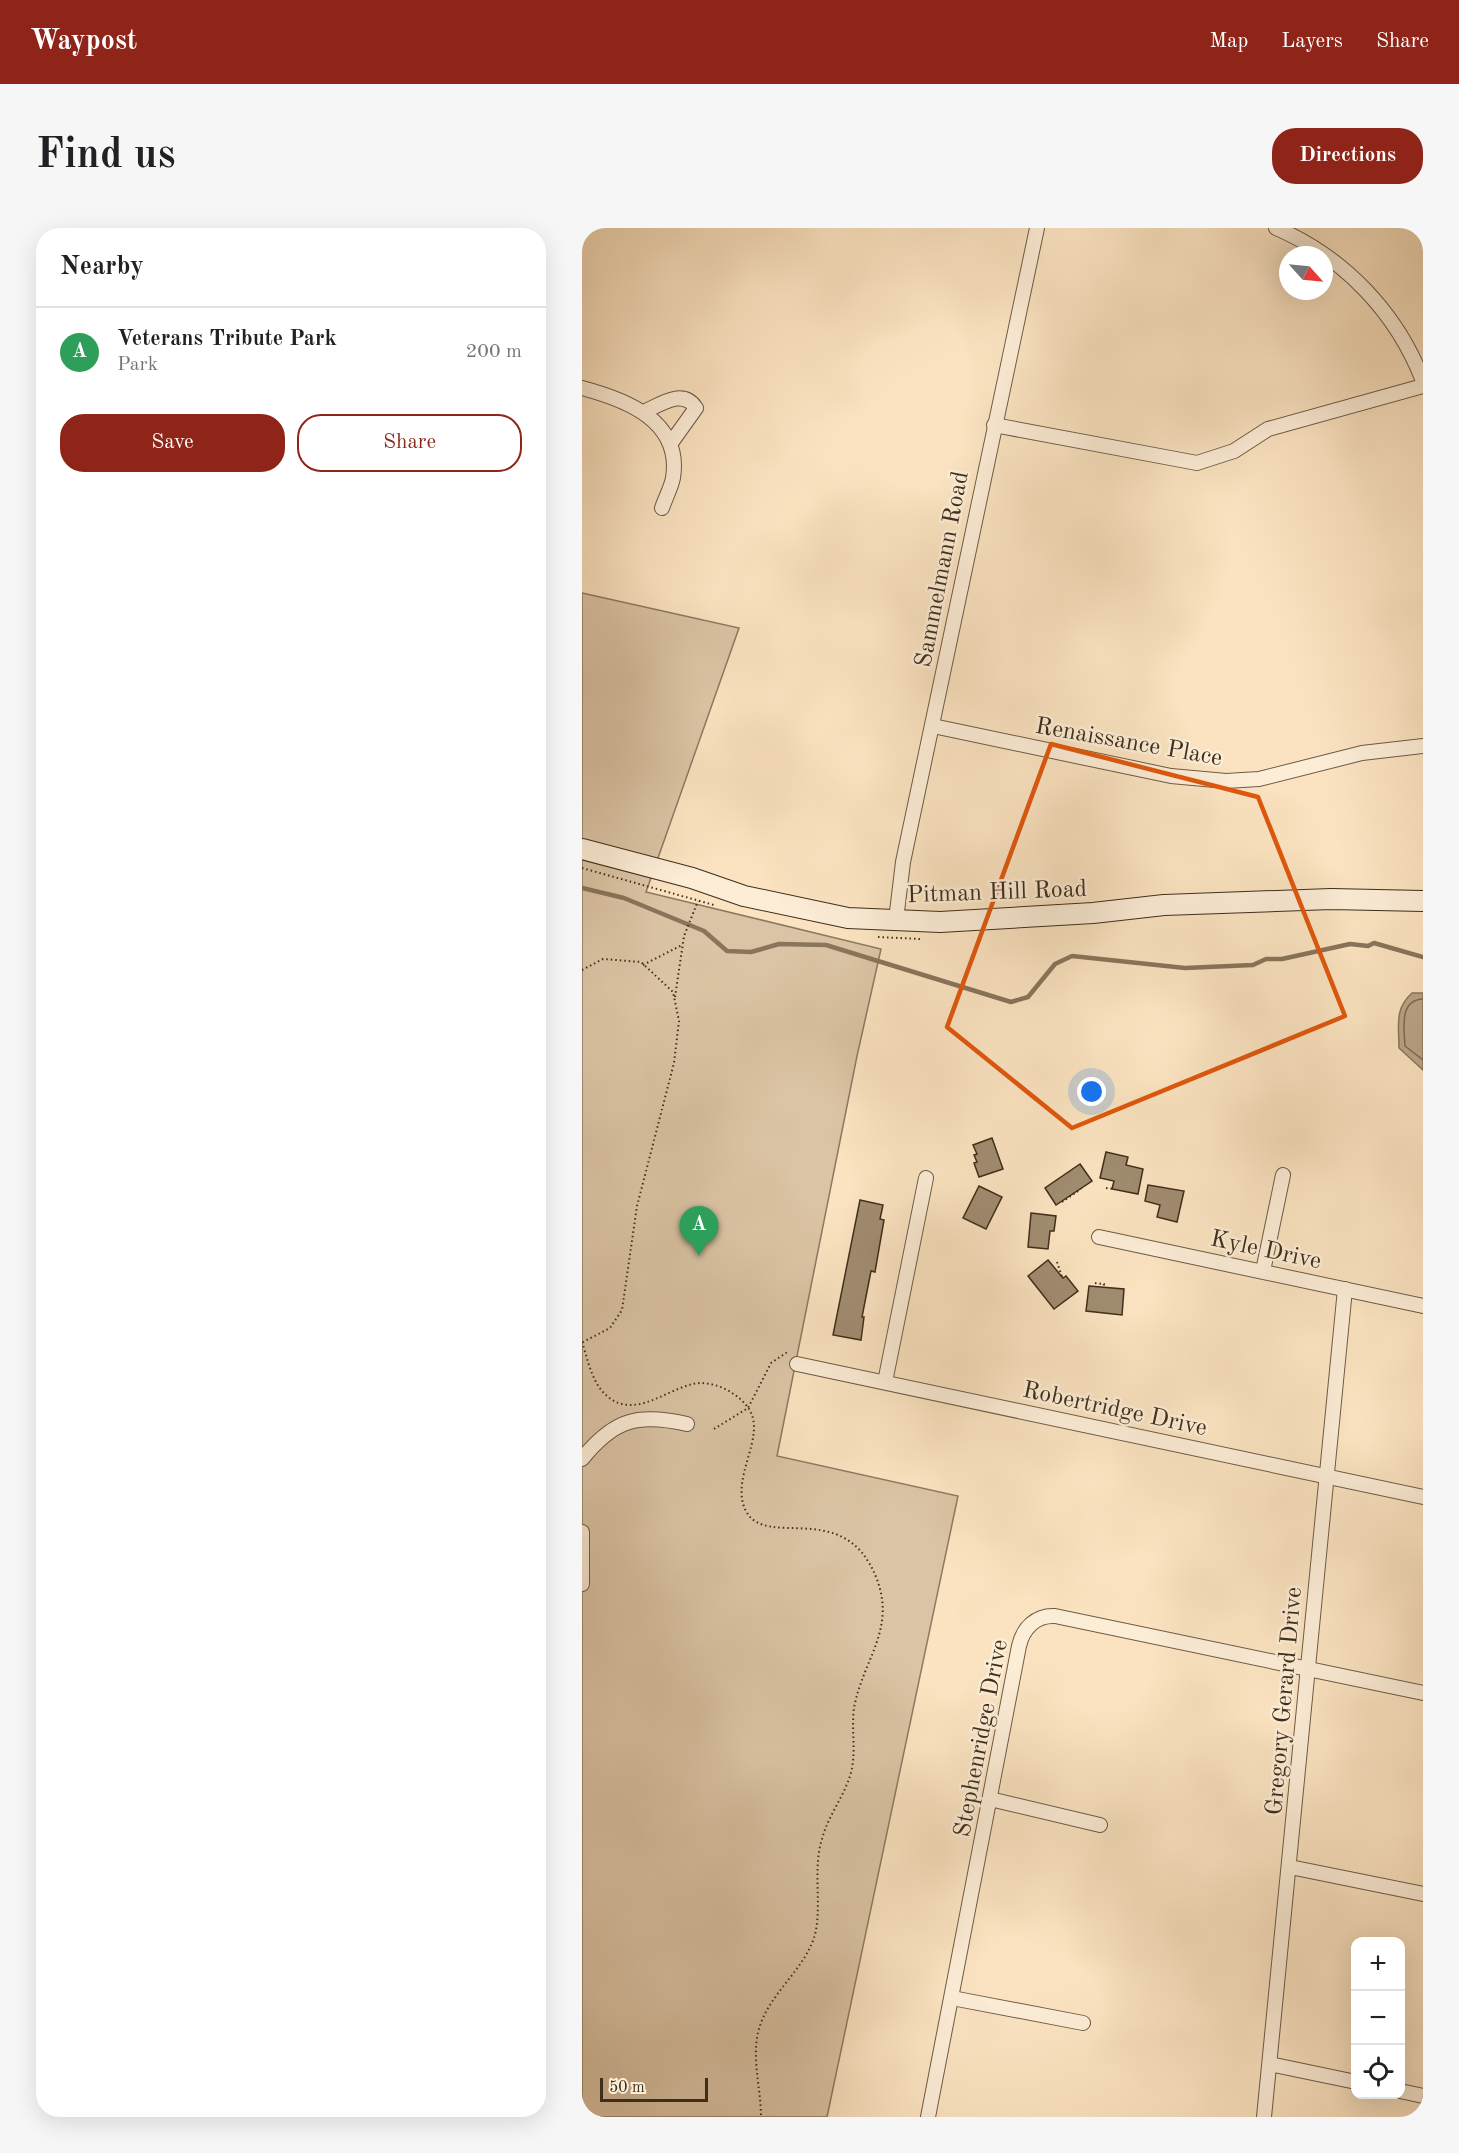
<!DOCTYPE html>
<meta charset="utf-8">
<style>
body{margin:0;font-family:"Old Standard TT",serif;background:#f6f6f6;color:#202124}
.controls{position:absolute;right:18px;bottom:18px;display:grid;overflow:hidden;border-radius:12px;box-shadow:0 6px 24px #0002}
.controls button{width:54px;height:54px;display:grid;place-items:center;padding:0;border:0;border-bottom:2px solid #e0e0e0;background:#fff;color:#202124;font:30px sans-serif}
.compass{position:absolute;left:697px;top:18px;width:54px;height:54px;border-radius:50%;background:#fff;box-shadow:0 6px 24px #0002;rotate:117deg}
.scale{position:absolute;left:18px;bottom:15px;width:108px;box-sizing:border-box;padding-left:6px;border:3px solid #3f2e1a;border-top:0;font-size:16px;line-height:21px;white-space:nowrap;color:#3f2e1a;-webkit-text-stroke:4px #fcedd7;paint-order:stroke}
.you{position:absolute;left:510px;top:864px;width:21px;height:21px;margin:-15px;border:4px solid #fff;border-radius:50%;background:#1a73e8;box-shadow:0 0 0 9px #1a73e833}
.badge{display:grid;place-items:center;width:39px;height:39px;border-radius:50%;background:#8f2418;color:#fff;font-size:20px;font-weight:700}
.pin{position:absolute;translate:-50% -50px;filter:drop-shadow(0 2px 3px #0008)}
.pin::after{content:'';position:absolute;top:32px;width:21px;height:18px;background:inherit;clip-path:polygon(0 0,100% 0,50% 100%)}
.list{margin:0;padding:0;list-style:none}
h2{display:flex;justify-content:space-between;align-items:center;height:78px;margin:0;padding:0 24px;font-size:26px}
h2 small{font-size:20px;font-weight:400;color:#757577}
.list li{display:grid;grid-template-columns:39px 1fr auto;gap:18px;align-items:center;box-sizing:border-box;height:90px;padding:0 24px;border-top:2px solid #e0e0e0}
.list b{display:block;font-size:22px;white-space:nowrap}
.list p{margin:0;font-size:20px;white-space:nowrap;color:#757577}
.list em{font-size:20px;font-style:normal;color:#757577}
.actions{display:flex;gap:12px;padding:18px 24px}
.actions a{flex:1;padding:14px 0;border:2px solid #8f2418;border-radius:24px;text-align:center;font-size:21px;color:#8f2418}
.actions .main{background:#8f2418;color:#fff}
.icon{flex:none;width:33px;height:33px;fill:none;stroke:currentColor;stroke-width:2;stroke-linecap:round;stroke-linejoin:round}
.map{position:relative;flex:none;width:841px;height:1889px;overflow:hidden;border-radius:24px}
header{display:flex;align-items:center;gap:36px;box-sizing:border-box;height:84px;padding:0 30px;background:#8f2418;color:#fff}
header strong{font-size:28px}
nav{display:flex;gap:33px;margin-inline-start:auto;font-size:21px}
.intro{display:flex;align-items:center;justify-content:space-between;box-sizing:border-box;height:144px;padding:0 36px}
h1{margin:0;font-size:42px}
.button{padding:15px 27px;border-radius:24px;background:#8f2418;color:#fff;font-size:21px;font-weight:700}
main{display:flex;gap:36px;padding:0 36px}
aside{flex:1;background:#fff;border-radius:24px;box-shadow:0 6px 24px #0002}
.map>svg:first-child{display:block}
</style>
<header>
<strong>Waypost</strong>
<nav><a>Map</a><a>Layers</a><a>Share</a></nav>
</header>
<div class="intro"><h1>Find us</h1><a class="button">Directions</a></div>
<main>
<aside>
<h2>Nearby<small></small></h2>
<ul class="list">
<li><span class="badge" style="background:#2e9e5b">A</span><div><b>Veterans Tribute Park</b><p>Park</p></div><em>200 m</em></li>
</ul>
<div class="actions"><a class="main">Save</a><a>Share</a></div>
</aside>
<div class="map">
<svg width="841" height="1889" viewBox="0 0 841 1889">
<rect width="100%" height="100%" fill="#fbe3c1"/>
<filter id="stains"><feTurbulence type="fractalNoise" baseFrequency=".00333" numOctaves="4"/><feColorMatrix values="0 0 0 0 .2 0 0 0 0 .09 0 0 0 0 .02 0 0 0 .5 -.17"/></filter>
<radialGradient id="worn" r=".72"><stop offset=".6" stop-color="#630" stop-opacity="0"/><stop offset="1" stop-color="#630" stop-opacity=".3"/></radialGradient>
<polygon fill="#dbc4a5" stroke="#8d7960" stroke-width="1.5" points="0,365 157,400 64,664 299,721 275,828 195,1228 376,1268 245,1889 0,1889"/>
<path fill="#bba588" stroke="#89755c" stroke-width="1.5" d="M830,765H841V842L817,820C817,798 812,781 830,765Z"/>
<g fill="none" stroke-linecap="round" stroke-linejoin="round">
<path stroke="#7d6a51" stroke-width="1.5" d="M841,771C817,772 822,800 823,818L841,832"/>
<polyline stroke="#89755c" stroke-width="4.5" points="0,660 42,670 122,703 145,723 169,724 197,716 244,717 429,774 446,769 473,736 490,728 603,740 671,737 684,731 700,731 768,716 786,718 792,715 841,729"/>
</g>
<g fill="#a18c71" stroke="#3f2e1a" stroke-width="1.5">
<polygon points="410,910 421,941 397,949 392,935 395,934 392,927 395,926 391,917"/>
<polygon points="524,924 546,929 544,937 561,941 556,966 530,961 532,953 518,950"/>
<polygon points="498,936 510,953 474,977 463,960"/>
<polygon points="566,957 602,963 595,994 575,989 578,977 563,973"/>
<polygon points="397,958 420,969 404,1001 381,990"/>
<polygon points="278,972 301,977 298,991 302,992 293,1044 289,1043 280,1089 282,1089 279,1112 251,1107"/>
<polygon points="449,985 474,988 472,1003 468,1003 466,1021 446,1019"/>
<polygon points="466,1032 481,1050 484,1048 496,1063 472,1081 446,1048"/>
<polygon points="507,1058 542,1061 540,1087 504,1083"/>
</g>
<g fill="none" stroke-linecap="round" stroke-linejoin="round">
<defs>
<g id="street">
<path d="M694,0C762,29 815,85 841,153"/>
<path d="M0,160C45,172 100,193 91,250C89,260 83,271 80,280"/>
<path d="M62,184C79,176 101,160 114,180L89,215"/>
<polyline points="412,197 615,235 652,223 686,201 841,158"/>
<polyline points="351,498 589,548 644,553 677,551 780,525 841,518"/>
<polyline points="314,692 321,634 455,0"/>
<polyline points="517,1009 841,1078"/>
<polyline points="681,1043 701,947"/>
<polyline points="215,1136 841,1269"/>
<polyline points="303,1154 344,950"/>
<path d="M0,1231C32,1191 56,1185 105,1196"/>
<polyline points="0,1304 0,1356"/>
<polyline points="408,1571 518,1597"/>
<polyline points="708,1639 841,1666"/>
<polyline points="370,1770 501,1795"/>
<polyline points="688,1836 774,1854"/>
<polyline points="818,1863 841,1868"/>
<path d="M346,1889L437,1418C441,1400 454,1387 473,1388L841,1465"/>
<polyline points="682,1889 763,1061"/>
</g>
<polyline id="secondary" points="0,621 110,650 162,668 266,690 358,694 511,685 582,677 749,671 841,673"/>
</defs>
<use href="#street" stroke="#6e5b44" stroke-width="16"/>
<use href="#secondary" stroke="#3f2e1a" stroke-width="22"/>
<g stroke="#3f2e1a" stroke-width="2" stroke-dasharray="1.5 3" stroke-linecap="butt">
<polyline points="0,640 132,677"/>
<polyline points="296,709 338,711"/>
<polyline points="61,737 100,717"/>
<polyline points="0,742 21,731 59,734 91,764 97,793 92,835 55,978 40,1082 28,1100 1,1114"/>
<polyline points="93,769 102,708 116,673"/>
<polyline points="524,960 533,961"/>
<polyline points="480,974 499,961"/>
<polyline points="475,1034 480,1049"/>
<polyline points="513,1055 522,1056 521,1059"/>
<path d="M0,1114C5,1129 9,1150 20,1163C47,1194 79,1165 107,1157C127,1150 155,1163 167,1181C185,1209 147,1251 164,1283C184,1322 262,1269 294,1349C315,1401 281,1431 272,1480C269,1503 275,1526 268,1548C261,1570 246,1588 240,1611C230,1642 241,1682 232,1710C219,1747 181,1770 175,1810C171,1836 179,1863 179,1889"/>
<polyline points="132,1201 166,1180 189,1135 207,1123"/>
</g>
<use href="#street" stroke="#fcedd7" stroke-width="14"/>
<use href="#secondary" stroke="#fcedd7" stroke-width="20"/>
</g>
<path fill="none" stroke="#e0570d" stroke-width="4.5" stroke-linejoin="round" d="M469,516L676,569L763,788L490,900L365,799Z"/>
<g text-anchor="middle" stroke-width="5" stroke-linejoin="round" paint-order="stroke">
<g font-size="24" fill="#3f2e1a" stroke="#fcedd7">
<text transform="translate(359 341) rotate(-79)" y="8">Sammelmann Road</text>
<text transform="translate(547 513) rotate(10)" y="8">Renaissance Place</text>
<text transform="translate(415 663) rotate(-2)" y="8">Pitman Hill Road</text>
<text transform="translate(684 1021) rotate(12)" y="8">Kyle Drive</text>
<text transform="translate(533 1180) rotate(12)" y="8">Robertridge Drive</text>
<text transform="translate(701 1473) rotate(-85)" y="8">Gregory Gerard Drive</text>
<text transform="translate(398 1510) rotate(-79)" y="8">Stephenridge Drive</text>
</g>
</g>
<rect width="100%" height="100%" filter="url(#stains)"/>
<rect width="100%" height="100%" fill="url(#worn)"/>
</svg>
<div class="controls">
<button>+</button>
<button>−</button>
<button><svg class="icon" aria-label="locate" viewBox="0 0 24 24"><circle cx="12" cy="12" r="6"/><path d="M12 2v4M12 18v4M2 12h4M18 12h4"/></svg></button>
</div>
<svg class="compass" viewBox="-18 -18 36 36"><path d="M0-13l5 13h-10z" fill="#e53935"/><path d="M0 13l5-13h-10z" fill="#757577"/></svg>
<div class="scale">50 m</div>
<div class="you"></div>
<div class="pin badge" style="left:117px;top:1028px;background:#2e9e5b">A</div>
</div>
</main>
